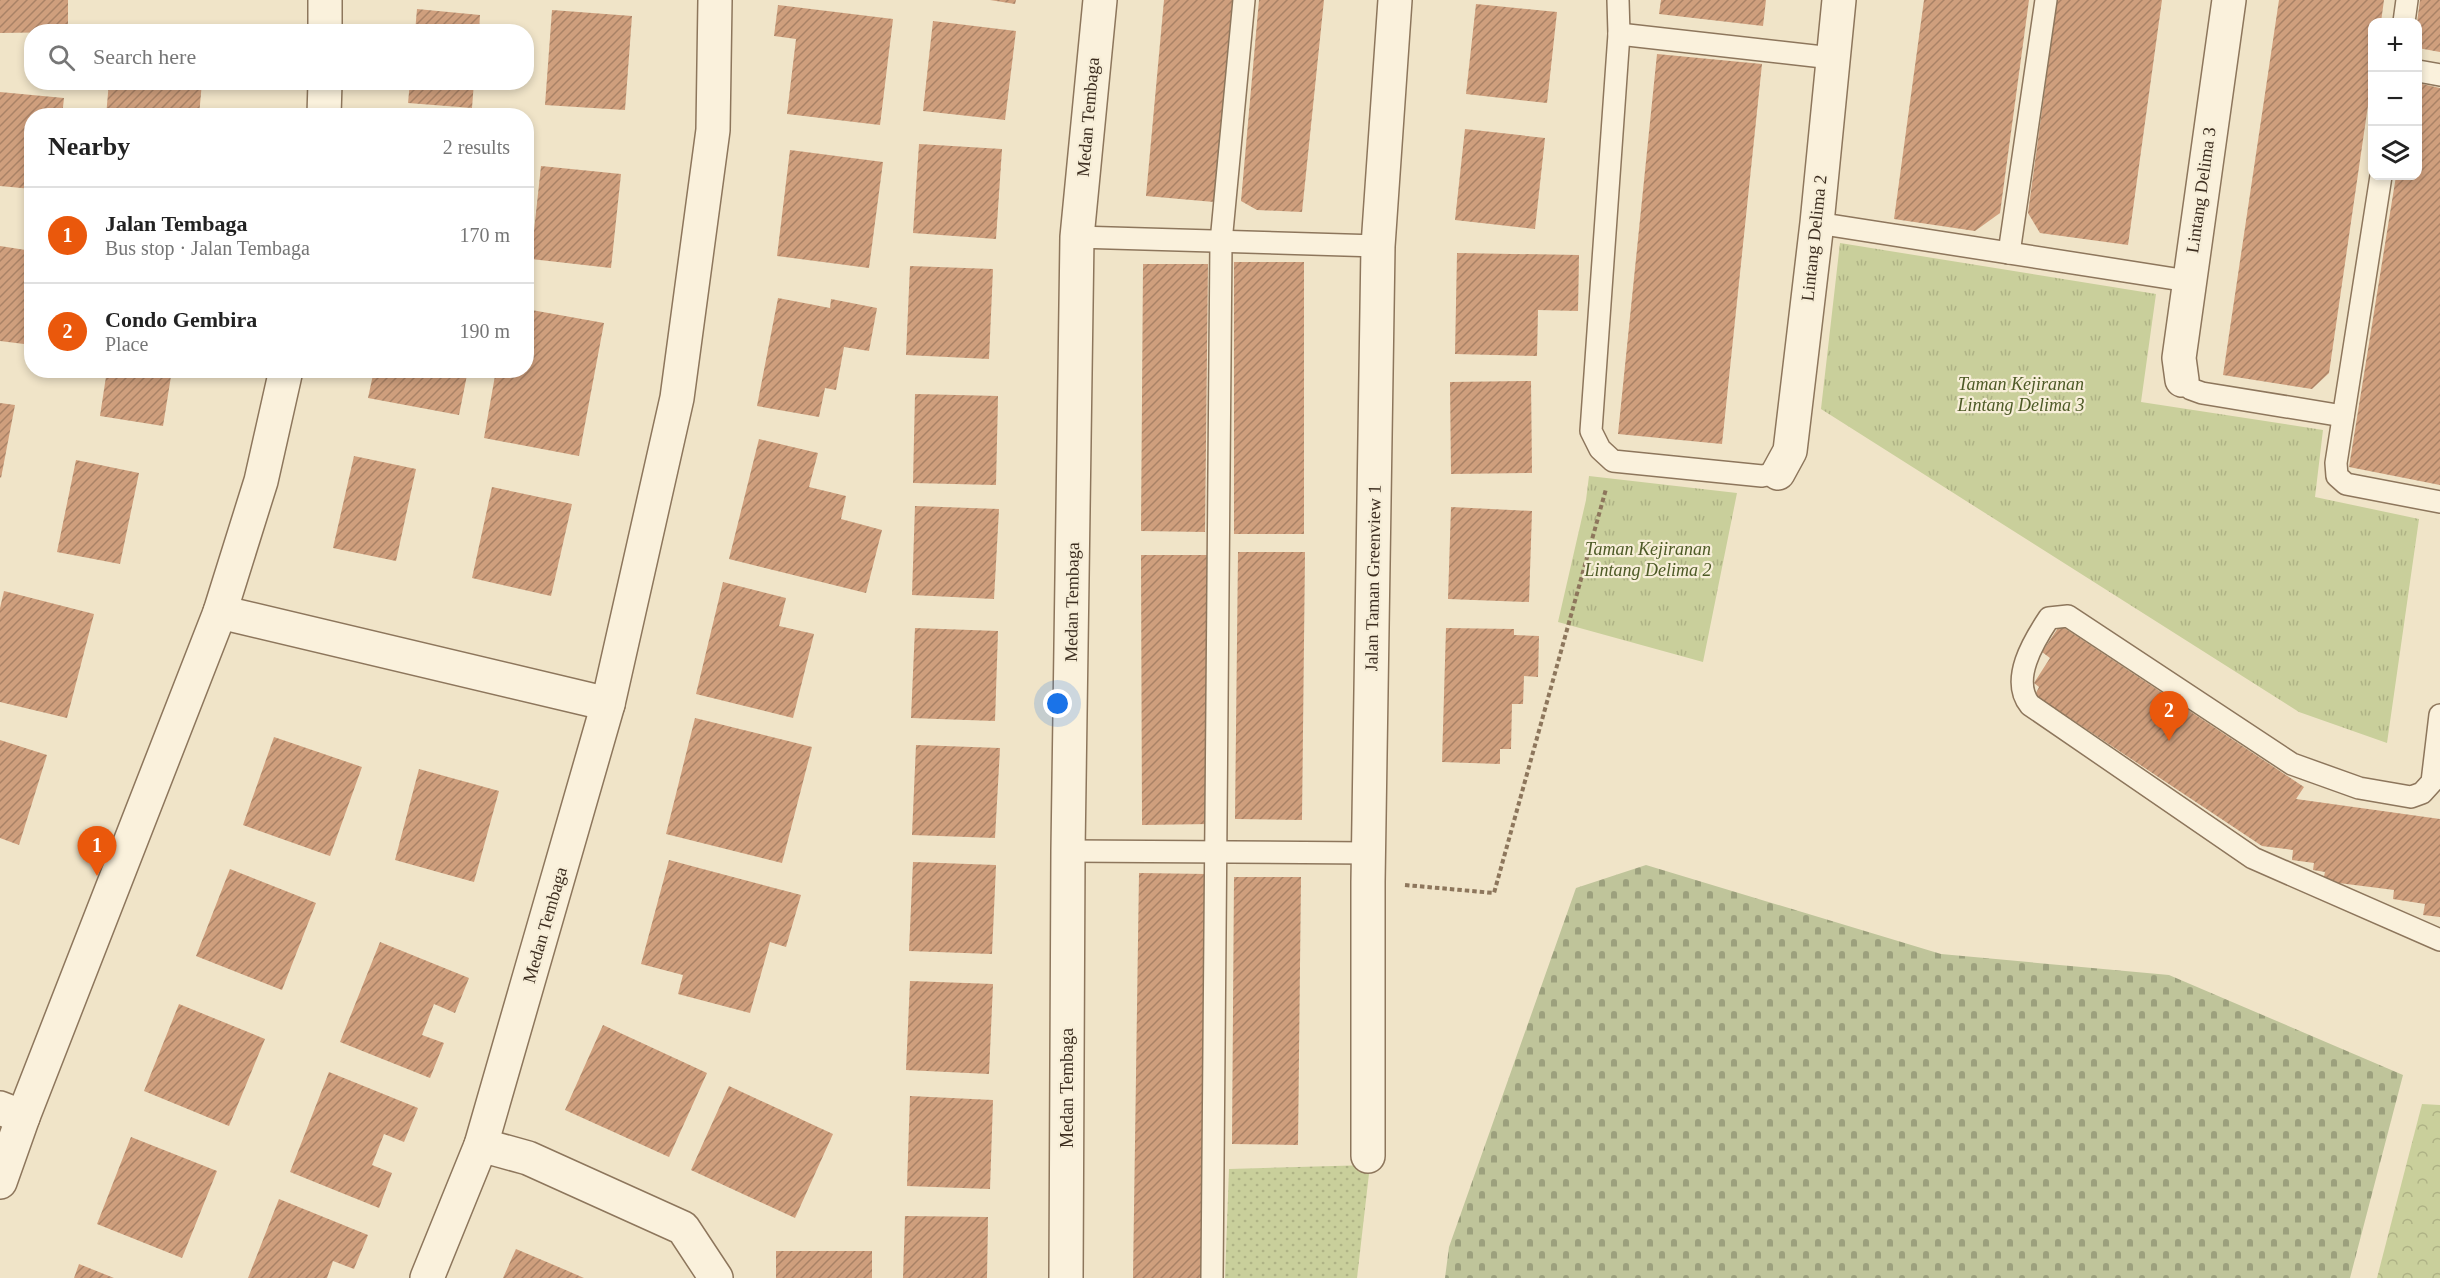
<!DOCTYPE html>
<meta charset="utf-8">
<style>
body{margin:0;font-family:"Times New Roman",serif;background:#f2f2f2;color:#222}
.controls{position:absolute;right:18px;top:18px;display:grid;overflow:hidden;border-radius:12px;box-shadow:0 3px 9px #0003}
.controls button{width:54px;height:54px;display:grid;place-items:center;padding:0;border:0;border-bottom:2px solid #e0e0e0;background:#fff;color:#222;font:30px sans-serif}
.you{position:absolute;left:1058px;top:704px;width:21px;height:21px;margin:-15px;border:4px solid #fff;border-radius:50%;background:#1a73e8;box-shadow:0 0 0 9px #1a73e833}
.badge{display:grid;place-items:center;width:39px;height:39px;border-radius:50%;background:#ea580c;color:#fff;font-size:20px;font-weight:700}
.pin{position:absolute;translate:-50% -50px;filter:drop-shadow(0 2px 3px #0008)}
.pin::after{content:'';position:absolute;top:32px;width:21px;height:18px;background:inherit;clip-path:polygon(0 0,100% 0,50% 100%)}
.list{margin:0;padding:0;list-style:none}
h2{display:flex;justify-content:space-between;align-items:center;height:78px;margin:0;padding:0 24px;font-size:26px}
h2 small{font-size:20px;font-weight:400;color:#767676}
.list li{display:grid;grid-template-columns:39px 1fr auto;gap:18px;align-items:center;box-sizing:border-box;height:96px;padding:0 24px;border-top:2px solid #e0e0e0}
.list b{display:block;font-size:22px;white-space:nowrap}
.list p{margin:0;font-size:20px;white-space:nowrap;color:#767676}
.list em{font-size:20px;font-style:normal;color:#767676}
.icon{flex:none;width:33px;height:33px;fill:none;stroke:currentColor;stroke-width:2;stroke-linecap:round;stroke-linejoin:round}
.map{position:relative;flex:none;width:2440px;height:1278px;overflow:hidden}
.search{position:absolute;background:#fff;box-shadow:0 3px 9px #0003;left:24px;top:24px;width:510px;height:66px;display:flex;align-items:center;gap:15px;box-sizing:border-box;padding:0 21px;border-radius:24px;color:#767676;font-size:22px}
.panel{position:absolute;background:#fff;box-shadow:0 3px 9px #0003;left:24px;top:108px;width:510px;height:270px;border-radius:24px}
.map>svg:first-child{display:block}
</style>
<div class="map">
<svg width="2440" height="1278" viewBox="0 0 2440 1278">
<defs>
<pattern id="grass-dots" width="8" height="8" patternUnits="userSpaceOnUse" patternTransform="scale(1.5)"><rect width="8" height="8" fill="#c9cf9b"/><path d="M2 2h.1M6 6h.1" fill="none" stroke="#aeb285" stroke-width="1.8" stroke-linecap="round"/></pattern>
<pattern id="forest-crowns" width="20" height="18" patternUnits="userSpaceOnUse" patternTransform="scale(1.5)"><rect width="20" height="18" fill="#c9cf9b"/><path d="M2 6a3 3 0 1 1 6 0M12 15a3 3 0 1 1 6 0" fill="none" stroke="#aeb285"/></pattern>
<pattern id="cemetery-stones" width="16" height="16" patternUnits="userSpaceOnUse" patternTransform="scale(1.5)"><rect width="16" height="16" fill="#bfc49a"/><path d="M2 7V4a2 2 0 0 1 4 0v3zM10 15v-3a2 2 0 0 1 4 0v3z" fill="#9ca07d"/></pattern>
<pattern id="park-tufts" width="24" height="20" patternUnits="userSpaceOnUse" patternTransform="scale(1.5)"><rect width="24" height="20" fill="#c9cf9b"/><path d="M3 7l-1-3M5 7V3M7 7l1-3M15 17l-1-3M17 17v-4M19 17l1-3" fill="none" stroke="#aeb285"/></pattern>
<pattern id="building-hatch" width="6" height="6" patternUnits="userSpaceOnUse" patternTransform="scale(1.5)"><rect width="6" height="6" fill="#cf9f7d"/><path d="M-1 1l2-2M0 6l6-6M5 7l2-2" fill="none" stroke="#a98266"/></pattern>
</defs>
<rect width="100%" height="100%" fill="#f0e4c8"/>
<polygon fill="url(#grass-dots)" points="1370,1165 1357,1278 1225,1278 1229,1169"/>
<polygon fill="url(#forest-crowns)" points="2422,1104 2440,1105 2440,1278 2377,1278"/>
<polygon fill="url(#cemetery-stones)" points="1646,865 1941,954 2169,975 2403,1075 2350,1278 1445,1278 1449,1247 1576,888"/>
<g fill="url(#park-tufts)">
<polygon points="1840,243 2156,294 2141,402 2323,430 2315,497 2419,519 2387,743 2299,712 1821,409"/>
<polygon points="1589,476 1737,493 1703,662 1558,622 1586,500"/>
</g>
<g fill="url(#building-hatch)">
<polygon points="0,0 68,0 68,32 0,33"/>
<polygon points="990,0 1016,0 1015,4"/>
<polygon points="1164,0 1233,0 1214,202 1146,196"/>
<polygon points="1259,0 1324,0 1302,212 1257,210 1241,201"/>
<polygon points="1661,0 1766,0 1763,26 1659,14"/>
<polygon points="1924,0 2029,0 2000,213 1975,231 1894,219"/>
<polygon points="2057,0 2162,0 2128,245 2040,233 2028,213"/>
<polygon points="2279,0 2384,0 2381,22 2372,22 2372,78 2329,373 2312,389 2223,375"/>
<polygon points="2420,0 2440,0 2440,52 2418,48 2417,22"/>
<polygon points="1476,4 1557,12 1547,103 1466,94"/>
<polygon points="778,5 893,19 880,125 787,114 796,39 774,36"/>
<polygon points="417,9 480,15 479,32 415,32"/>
<polygon points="552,10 632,16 625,110 545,105"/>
<polygon points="933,21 1016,31 1005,120 923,111"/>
<polygon points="1657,54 1762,64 1722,444 1618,434"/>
<polygon points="109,82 202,82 199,116 106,116"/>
<polygon points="410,82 474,82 472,108 408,103"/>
<polygon points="2418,83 2440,88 2440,485 2349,467 2396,176 2418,176"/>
<polygon points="0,92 64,98 62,116 32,116 32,189 0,186"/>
<polygon points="1465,129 1545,138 1535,229 1455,220"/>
<polygon points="919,144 1002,149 996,239 913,233"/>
<polygon points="790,150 883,162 869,268 777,256"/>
<polygon points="541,166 621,174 611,268 531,259"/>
<polygon points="0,246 32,251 32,345 0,341"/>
<polygon points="1457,253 1579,255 1578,311 1538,310 1537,356 1455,354"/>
<rect x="1234" y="262" width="70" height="272"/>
<polygon points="1143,264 1208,264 1205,532 1141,531"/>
<polygon points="910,266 993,269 989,359 906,355"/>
<polygon points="778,298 830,308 831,299 877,308 869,351 844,347 836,390 825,388 819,417 757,406"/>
<polygon points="526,309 604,323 579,456 484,438 496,370 526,370"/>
<polygon points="107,370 172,370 163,426 100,416"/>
<polygon points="374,370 468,370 459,415 368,398"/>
<polygon points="1531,381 1532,473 1451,474 1450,382"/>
<polygon points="915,394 998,396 996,485 913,483"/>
<polygon points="0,403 15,405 1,478 0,477"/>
<polygon points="759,439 818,453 809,487 846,496 841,519 882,530 866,593 729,559"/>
<polygon points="354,456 416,469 396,561 333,548"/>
<polygon points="76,460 139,473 120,564 57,552"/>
<polygon points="492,487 572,504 551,596 472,578"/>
<polygon points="915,506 999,509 994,599 912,595"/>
<polygon points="1451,507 1532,511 1529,602 1448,599"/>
<polygon points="1238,552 1305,552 1302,820 1235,819"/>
<polygon points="1141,555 1209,555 1210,824 1142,825"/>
<polygon points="723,582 786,598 779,626 814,634 793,718 696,694"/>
<polygon points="4,591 94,614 67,718 0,702 0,608"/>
<polygon points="2060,625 2304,787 2296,799 2440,819 2440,917 2423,915 2425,904 2393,899 2394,890 2323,881 2325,872 2313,870 2314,863 2292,860 2293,850 2262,846 2035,695 2039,687 2034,683 2050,658 2042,652"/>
<polygon points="915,628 998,631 995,721 911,718"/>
<polygon points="1446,628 1514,629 1514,635 1539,636 1538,677 1524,676 1523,704 1512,704 1511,749 1500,749 1500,764 1442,762"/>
<polygon points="695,718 812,747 782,863 666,834"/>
<polygon points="274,737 362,767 330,856 243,825"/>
<polygon points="0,740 47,755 19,845 0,838"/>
<polygon points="916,745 1000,748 995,838 912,835"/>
<polygon points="419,769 499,791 474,882 395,860"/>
<polygon points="669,860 801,895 786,947 770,942 750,1013 678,994 683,975 641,964"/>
<polygon points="913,862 996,865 992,954 909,951"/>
<polygon points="230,869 316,903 282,990 196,956"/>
<polygon points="1139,873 1207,874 1202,1278 1133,1278"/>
<polygon points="1234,877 1301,877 1298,1145 1232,1144"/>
<polygon points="380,942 469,978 455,1013 434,1004 422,1035 444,1043 430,1078 340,1042"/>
<polygon points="910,981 993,984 989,1074 906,1070"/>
<polygon points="179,1004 265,1039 229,1126 144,1091"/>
<polygon points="603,1025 707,1073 669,1157 565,1110"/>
<polygon points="329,1072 418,1108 404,1142 384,1134 372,1165 392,1173 379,1208 290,1172"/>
<polygon points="729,1086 833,1134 795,1218 691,1170"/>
<polygon points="910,1096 993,1100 990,1189 907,1186"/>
<polygon points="131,1137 217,1171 182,1258 97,1224"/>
<polygon points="279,1199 368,1235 354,1269 333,1261 327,1278 248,1278"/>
<polygon points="905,1216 988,1217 987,1278 903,1278"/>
<polygon points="516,1249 568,1271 584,1278 503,1278"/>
<rect x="776" y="1251" width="96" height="27"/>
<polygon points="79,1264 114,1278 74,1278"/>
</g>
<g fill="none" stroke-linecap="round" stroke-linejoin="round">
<defs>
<g id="service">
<polyline points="1618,0 1619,34 1591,431 1600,449 1613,461 1762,476 1778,473"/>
<polyline points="2404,22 2407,0"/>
<polyline points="1619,34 1832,58"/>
<polyline points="2418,71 2440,75"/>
<polyline points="2381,176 2336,463 2337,476 2346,484 2440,502"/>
<polyline points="1817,223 2188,281"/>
<polyline points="1077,237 1378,246"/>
<polyline points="2009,253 2046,0"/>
<polyline points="2182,380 2191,389 2202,393 2343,416"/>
<path d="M2440,715L2432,782L2422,793L2411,797L2359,788L2292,764L2068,616L2049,618C2033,642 2010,680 2030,705L2253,858L2440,940"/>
<polyline points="1068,851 1369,853"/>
<polyline points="1212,1278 1221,242 1244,0"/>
</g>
<g id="minor">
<polyline points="2182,380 2179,358 2229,0"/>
<polyline points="1778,473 1790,451 1817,223 1839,0"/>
<polyline points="220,612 608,704"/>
<polyline points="481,1145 528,1158 683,1228 716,1278"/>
<polyline points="1368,1156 1368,882 1378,246 1395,0"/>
<polyline points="0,1182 23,1117"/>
<polyline points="427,1278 481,1145 608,704 677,398 713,130 715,0"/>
<polyline points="1066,1278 1068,851 1077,237 1100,0"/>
</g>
<g id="tertiary">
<polyline points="325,0 325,32"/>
<polyline points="324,116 325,82"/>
<polyline points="0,1108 23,1117 220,612 261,481 286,370"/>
</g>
</defs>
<use href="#service" stroke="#8d765c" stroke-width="24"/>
<use href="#minor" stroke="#8d765c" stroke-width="36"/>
<use href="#tertiary" stroke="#8d765c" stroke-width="36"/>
<polyline stroke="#8d765c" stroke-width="4" stroke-dasharray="4.5 3" stroke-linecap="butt" points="1405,885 1494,893 1606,489"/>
<use href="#service" stroke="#faf1dc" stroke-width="21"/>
<use href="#minor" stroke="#faf1dc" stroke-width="33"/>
<use href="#tertiary" stroke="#faf1dc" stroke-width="33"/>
</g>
<g text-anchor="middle" stroke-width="4.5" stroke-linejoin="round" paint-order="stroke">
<g font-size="18" fill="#3d2e20" stroke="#f7eed8">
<text transform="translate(1088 117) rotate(-85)" y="6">Medan Tembaga</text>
<text transform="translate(2201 190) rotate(-82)" y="6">Lintang Delima 3</text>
<text transform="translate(1814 238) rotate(-84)" y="6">Lintang Delima 2</text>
<text transform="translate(1373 578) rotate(-89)" y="6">Jalan Taman Greenview 1</text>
<text transform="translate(1072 602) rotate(-89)" y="6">Medan Tembaga</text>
<text transform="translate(545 925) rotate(-74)" y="6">Medan Tembaga</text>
<text transform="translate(1067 1088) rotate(-90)" y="6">Medan Tembaga</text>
</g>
<g font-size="18" font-style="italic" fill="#4d5a26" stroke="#f7eed8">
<text x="2021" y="390">Taman Kejiranan<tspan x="2021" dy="21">Lintang Delima 3</tspan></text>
<text x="1648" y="555">Taman Kejiranan<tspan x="1648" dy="21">Lintang Delima 2</tspan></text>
</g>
</g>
</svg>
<div class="controls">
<button>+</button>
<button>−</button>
<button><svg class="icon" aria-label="layers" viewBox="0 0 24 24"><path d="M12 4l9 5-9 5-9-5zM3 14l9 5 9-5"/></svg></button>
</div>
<div class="you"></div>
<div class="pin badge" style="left:97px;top:876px">1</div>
<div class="pin badge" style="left:2169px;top:741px">2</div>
<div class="search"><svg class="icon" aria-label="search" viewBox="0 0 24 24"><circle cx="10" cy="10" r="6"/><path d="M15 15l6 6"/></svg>Search here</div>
<section class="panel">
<h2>Nearby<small>2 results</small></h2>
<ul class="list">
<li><span class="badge">1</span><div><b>Jalan Tembaga</b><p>Bus stop · Jalan Tembaga</p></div><em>170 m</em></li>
<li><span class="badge">2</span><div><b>Condo Gembira</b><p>Place</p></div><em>190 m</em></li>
</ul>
</section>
</div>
